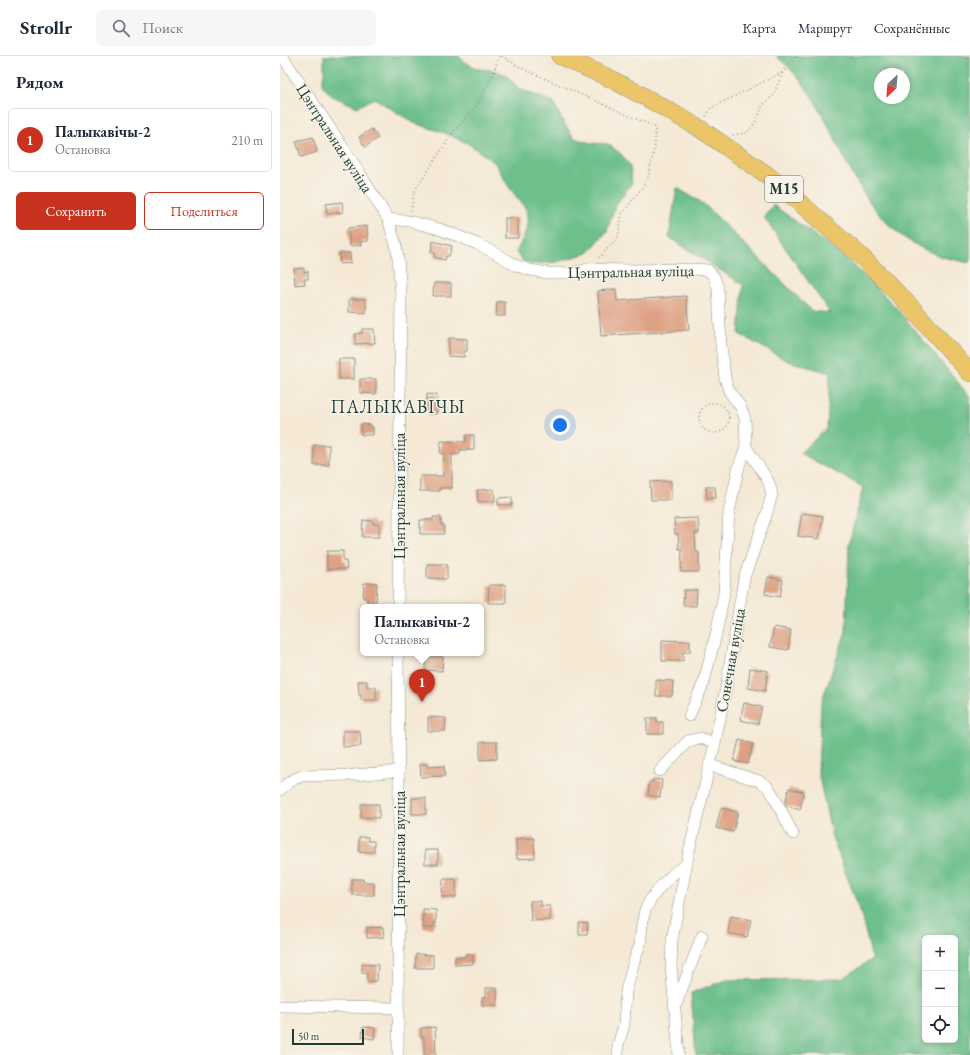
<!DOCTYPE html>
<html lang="ru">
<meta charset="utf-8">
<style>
body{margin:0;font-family:"EB Garamond",serif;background:#f6f6f7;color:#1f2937}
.controls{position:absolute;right:12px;bottom:12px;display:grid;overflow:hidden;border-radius:6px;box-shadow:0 2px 6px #0003}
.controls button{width:36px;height:36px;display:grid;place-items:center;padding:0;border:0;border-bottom:1px solid #e0e1e3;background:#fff;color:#1f2937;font:20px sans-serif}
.compass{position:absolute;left:594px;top:12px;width:36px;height:36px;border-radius:50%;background:#fff;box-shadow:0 2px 6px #0003;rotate:206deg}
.scale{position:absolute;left:12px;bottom:10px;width:72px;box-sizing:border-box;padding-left:4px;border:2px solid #1f3d34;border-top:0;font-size:11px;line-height:14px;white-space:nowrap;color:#1f3d34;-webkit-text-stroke:3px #f7f3e8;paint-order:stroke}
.you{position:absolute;left:280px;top:369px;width:14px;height:14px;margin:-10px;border:3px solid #fff;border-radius:50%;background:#1a73e8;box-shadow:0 0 0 6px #1a73e833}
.badge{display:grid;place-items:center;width:26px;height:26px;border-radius:50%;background:#c8321e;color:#fff;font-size:13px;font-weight:700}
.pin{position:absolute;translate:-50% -33px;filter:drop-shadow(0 1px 2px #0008)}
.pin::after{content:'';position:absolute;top:21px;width:14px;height:12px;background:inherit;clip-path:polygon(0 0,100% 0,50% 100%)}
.popup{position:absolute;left:80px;top:548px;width:124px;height:52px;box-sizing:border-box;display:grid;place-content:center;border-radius:6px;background:#fff;filter:drop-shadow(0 1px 3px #0005);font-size:13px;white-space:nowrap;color:#747a83}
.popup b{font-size:15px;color:#1f2937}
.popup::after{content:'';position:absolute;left:50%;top:100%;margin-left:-8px;border:8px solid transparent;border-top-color:#fff}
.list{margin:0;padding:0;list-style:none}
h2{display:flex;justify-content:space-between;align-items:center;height:52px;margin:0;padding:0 16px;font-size:17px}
h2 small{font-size:13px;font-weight:400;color:#747a83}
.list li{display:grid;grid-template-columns:26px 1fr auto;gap:12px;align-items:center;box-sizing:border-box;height:64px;margin:0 8px 8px;padding:0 8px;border:1px solid #e0e1e3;border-radius:6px}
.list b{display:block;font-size:15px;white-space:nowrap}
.list p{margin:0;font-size:13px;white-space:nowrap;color:#747a83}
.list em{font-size:13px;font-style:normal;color:#747a83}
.actions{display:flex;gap:8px;padding:12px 16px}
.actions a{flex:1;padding:9px 0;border:1px solid #c8321e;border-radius:6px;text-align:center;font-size:14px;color:#c8321e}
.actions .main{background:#c8321e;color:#fff}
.icon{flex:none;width:22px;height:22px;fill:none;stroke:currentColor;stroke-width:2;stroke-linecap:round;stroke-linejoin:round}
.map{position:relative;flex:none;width:690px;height:999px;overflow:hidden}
header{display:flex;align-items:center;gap:24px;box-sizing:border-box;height:56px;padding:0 20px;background:#fff;border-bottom:1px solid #e0e1e3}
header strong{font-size:19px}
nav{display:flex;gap:22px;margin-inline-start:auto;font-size:14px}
.search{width:280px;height:36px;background:#f6f6f7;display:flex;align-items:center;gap:10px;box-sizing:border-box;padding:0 14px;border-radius:6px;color:#747a83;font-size:15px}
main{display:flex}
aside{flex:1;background:#fff}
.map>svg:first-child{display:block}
</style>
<header>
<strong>Strollr</strong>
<div class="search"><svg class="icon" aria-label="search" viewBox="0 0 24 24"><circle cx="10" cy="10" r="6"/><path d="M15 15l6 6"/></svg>Поиск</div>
<nav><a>Карта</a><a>Маршрут</a><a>Сохранённые</a></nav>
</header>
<main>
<aside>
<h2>Рядом<small></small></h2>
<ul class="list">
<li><span class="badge">1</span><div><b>Палыкавічы-2</b><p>Остановка</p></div><em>210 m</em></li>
</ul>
<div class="actions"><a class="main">Сохранить</a><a>Поделиться</a></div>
</aside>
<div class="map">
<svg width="690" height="999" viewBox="0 0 690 999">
<rect width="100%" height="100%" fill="#f7f3e8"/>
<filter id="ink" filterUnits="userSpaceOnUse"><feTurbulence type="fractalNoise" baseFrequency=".025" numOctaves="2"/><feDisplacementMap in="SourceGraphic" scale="8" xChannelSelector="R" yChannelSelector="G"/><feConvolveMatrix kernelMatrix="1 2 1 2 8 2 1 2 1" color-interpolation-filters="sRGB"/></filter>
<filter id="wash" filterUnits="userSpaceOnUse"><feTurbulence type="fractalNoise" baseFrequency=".012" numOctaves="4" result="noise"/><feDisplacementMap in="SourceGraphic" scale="16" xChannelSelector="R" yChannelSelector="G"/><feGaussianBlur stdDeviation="0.9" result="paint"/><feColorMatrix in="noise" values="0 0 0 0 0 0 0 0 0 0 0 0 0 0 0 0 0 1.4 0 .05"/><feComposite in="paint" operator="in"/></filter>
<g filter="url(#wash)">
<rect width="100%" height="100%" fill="#f5e9d6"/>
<g fill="#6dbf8c" stroke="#467e60" fill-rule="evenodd">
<polygon points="43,0 179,0 184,6 198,13 213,14 226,19 239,33 273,46 282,64 294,82 311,87 328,88 341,98 350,110 352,127 335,150 327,175 308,197 276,206 252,208 243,205 236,197 248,171 246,153 229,131 215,107 189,88 165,77 134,67 94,42 78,51 52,40 42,29 44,17 44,1"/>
<path d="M496,0H690V207C681,205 672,203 663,201C598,179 578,130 550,73C535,44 522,21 496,0ZM600,18H624V42H600Z"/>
<path d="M397,132L424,148L532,255L550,257L484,161L493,149L564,200L613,248L690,341V999H416L411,937L446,924L562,923L592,903L581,857L552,781L538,716L541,647L566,576L569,488L583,431L520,397L547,372L550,317L508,305L459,278L463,229L389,181ZM645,882H675V984H645Z"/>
</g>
<g id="blocks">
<g fill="#dea083">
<polygon points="92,73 98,82 85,91 79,81"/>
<polygon points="33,81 37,96 21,101 16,85"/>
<polygon points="62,146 63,156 47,158 46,148"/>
<rect x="225" y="162" width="13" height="20"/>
<polygon points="87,170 88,185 80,186 81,189 70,190 68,172"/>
<polygon points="153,185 172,190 169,200 166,200 165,204 154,201 155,197 151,196"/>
<polygon points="59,197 70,197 71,207 60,208"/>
<polygon points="24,212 24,216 28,215 28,223 24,223 25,228 15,229 14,213"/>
<polygon points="154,227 171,227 171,240 153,240"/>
<polygon points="336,233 337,245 406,240 409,274 321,280 318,235"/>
<polygon points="69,243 86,243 86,257 69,256"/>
<polygon points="217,246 225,246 225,260 216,260"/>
<polygon points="82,273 94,273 95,287 75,288 75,278 82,277"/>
<polygon points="169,282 187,283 187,295 184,295 184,301 168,300"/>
<rect x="59" y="303" width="15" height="20"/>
<polygon points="80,323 96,323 96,338 80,337"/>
<polygon points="147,338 157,339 157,358 147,358"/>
<polygon points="81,368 91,369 91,371 93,371 93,379 81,379"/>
<polygon points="186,379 194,379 194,394 180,394 180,398 172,398 172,432 160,432 160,435 140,435 140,420 163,420 164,398 160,397 161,385 186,386"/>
<rect x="34" y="389" width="15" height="20"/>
<polygon points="391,425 391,444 371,444 370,426"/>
<polygon points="426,431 435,431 436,442 427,442"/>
<polygon points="214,433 215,445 198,446 197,434"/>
<polygon points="232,441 232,449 218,449 218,442"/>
<polygon points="522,457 543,460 539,483 518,480"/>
<polygon points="153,461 161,461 161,469 164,469 164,478 140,478 140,464 153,464"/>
<polygon points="418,462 419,477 415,477 416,496 419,496 419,516 401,516 402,493 399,493 398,478 395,478 394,463"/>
<polygon points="83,464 93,465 93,468 99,468 99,481 82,481"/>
<polygon points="47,495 63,495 63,505 66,505 67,513 47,513"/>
<polygon points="147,508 167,508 167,523 147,522"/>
<polygon points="488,521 503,524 500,541 485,538"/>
<polygon points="84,527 97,527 96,547 87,547 87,542 83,542"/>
<polygon points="209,529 226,529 226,547 208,547"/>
<polygon points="404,534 417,534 416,550 403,550"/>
<polygon points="494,571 511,574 508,594 490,591"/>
<polygon points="382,584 410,585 410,596 403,596 403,605 382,605"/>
<polygon points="145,601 163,601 162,615 145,614"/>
<polygon points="470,612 488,615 485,635 468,632"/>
<polygon points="376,624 393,625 392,640 376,640"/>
<polygon points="78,625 87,625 87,631 96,631 96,644 81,644 81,639 79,639"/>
<polygon points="464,647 482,651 478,668 460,664"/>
<polygon points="148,661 166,662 165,675 148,675"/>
<polygon points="367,662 377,662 377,666 383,666 383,678 367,678"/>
<polygon points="63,675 80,675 81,690 63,691"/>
<polygon points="459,684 473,688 468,708 454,705"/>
<polygon points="200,686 217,686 217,703 200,704"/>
<polygon points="140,708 147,708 147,711 164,710 165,720 141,721"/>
<polygon points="373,723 382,724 380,741 368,739 369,726 373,726"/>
<polygon points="509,732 524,736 520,754 507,750 505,747"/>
<rect x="132" y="742" width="14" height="16"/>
<polygon points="81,748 99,748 99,762 81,761"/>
<polygon points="441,752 458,756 453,776 436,772"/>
<polygon points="79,781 88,781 88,785 94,785 94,796 79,796"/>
<polygon points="254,782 255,802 237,803 236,783"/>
<rect x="145" y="794" width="13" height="14"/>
<polygon points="72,823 83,823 83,826 94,826 94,839 72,839"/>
<polygon points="163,823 176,823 176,841 162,841"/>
<polygon points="250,845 261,845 261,850 270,850 270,864 251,865"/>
<polygon points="143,853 156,854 156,868 153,868 153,872 143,872"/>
<polygon points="451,860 471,864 467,881 448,877"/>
<polygon points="299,866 308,867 307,879 299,879"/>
<polygon points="103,871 104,881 87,882 87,872"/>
<polygon points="136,898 153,899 153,912 135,912"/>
<polygon points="185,898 193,898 193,908 175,909 175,901 185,901"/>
<polygon points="82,908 98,909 97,925 87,925 87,917 82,917"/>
<polygon points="206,932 217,932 217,949 202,949 202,941 206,941"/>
<polygon points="83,971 95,972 94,983 82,981"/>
<polygon points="155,971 156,999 144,999 144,981 141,981 141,972"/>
</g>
</g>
</g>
<g filter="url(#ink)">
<use href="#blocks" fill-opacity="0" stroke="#8a9385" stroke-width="1"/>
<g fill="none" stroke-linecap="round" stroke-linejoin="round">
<defs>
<g id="minor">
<polyline points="2,0 74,108 108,163 116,189 118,202 121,239 118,551"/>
<polyline points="108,163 129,165 159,173 178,180 197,188 217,198 235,209 250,214 268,217 291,217 308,213 346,214 413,213 428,214 434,221 438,232 441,290 445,322 449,335 460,350 465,362 466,391 484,418 489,427 492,438 487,457 464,522 447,626 435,687 408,800 392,884 391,910 399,999"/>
<polyline points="409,660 424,626 437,574 444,537 449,456 459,410 466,391"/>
<polyline points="429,709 479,725 487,730 492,737 513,778"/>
<polyline points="380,715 408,685 420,682 435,687"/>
<polyline points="0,734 12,724 22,720 73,719 119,715"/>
<polyline points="396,948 422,880"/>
<polyline points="0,950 118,952"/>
<polyline points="118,999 119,715 118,597"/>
<polyline points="338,999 338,989 344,969 346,935 354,905 360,888 362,869 365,854 371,843 380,831 395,816 406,809"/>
</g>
<polyline id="highway" points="280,0 329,22 365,41 419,72 490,121 582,201 632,252 690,317"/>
</defs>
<use href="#minor" stroke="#8a9385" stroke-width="12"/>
<use href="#highway" stroke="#8a9385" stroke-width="18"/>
<g stroke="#8a9385" stroke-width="1.5" stroke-dasharray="1 3" stroke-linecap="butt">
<polyline points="222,0 241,12 375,71 375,90 367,125 342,158 338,181 319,202"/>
<polyline points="426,60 431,52 503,16 516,0"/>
<polyline points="453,79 467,77 477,64 483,49 493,40 503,16"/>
<polyline points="131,155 134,136 174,75 197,49 213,19 219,0"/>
<circle cx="434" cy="362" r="15"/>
</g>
<use href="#minor" stroke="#fff" stroke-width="11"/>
<use href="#highway" stroke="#edc569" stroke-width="17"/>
</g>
</g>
<g text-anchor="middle" stroke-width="3" stroke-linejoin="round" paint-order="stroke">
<rect fill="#f7f3e8" stroke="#60746a" stroke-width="1" x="485" y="120" width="38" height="26" rx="3"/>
<g font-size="15" font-weight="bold" fill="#1f3d34">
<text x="504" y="138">М15</text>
</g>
<g font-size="16" fill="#1f3d34" stroke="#f7f3e8">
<text transform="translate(55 82) rotate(57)" y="6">Цэнтральная вуліца</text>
<text transform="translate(351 215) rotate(-1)" y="6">Цэнтральная вуліца</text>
<text transform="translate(119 440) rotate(-90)" y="6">Цэнтральная вуліца</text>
<text transform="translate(450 604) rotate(-80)" y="6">Сонечная вуліца</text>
<text transform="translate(119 798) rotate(-90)" y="6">Цэнтральная вуліца</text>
</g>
<g font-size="18" letter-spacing="1" fill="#1f3d34" stroke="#f7f3e8">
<text x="118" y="357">ПАЛЫКАВІЧЫ</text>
</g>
</g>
</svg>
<div class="controls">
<button>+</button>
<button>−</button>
<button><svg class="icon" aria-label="locate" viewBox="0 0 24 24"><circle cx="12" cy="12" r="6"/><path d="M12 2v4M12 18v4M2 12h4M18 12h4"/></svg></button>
</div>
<svg class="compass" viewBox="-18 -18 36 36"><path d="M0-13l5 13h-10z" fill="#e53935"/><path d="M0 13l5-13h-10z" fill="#747a83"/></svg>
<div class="scale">50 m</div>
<div class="you"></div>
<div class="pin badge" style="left:142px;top:646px">1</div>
<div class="popup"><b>Палыкавічы-2</b>Остановка</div>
</div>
</main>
